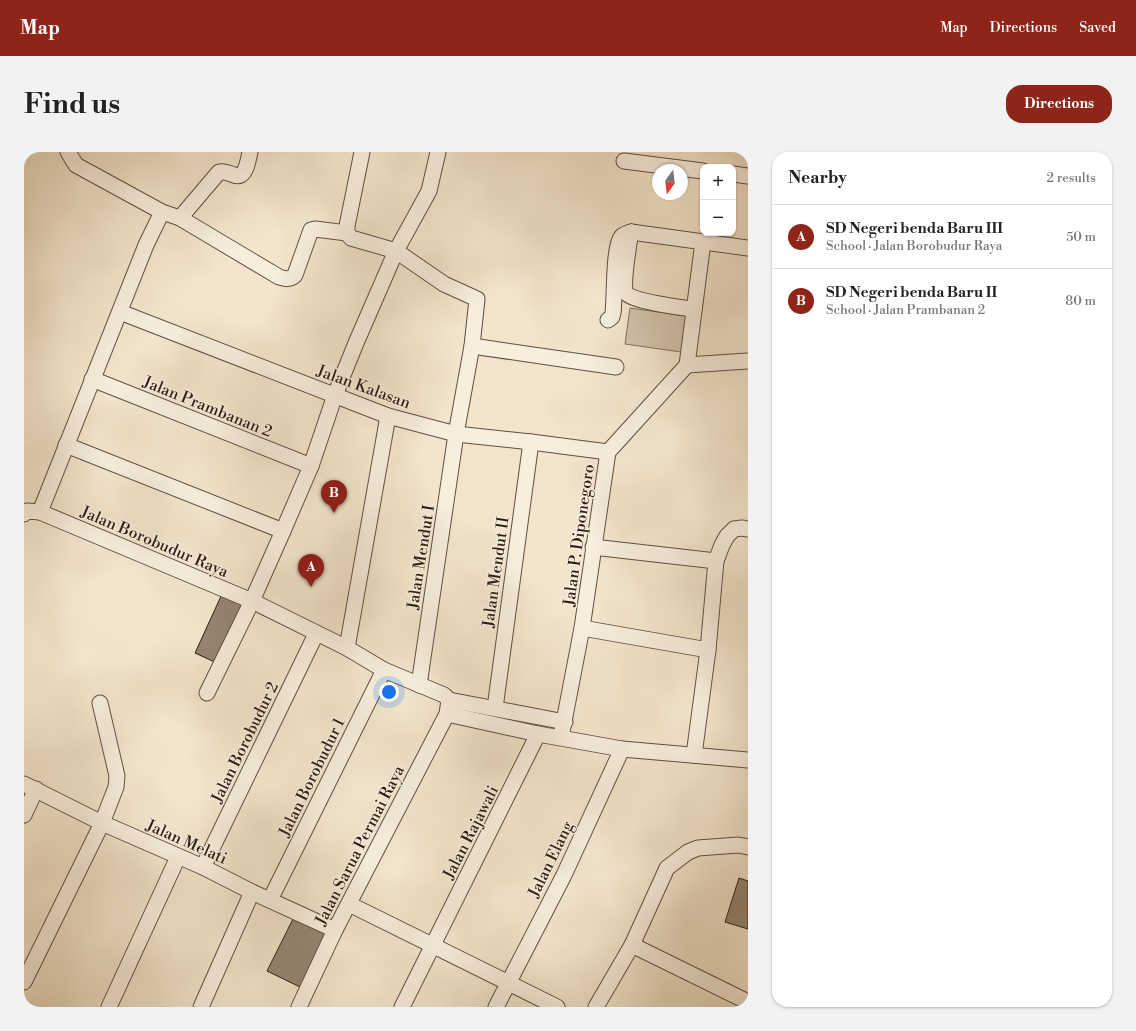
<!DOCTYPE html>
<meta charset="utf-8">
<style>
body{margin:0;font-family:"Libre Bodoni",serif;background:#f2f2f2;color:#222}
.controls{position:absolute;right:12px;top:12px;display:grid;overflow:hidden;border-radius:8px;box-shadow:0 1px 3px #0004}
.controls button{width:36px;height:36px;display:grid;place-items:center;padding:0;border:0;border-bottom:1px solid #e0e0e0;background:#fff;color:#222;font:20px sans-serif}
.compass{position:absolute;left:628px;top:12px;width:36px;height:36px;border-radius:50%;background:#fff;box-shadow:0 1px 3px #0004;rotate:194deg}
.you{position:absolute;left:365px;top:540px;width:14px;height:14px;margin:-10px;border:3px solid #fff;border-radius:50%;background:#1a73e8;box-shadow:0 0 0 6px #1a73e833}
.badge{display:grid;place-items:center;width:26px;height:26px;border-radius:50%;background:#8f2418;color:#fff;font-size:13px;font-weight:700}
.pin{position:absolute;translate:-50% -33px;filter:drop-shadow(0 1px 2px #0008)}
.pin::after{content:'';position:absolute;top:21px;width:14px;height:12px;background:inherit;clip-path:polygon(0 0,100% 0,50% 100%)}
.list{margin:0;padding:0;list-style:none}
h2{display:flex;justify-content:space-between;align-items:center;height:52px;margin:0;padding:0 16px;font-size:17px}
h2 small{font-size:13px;font-weight:400;color:#767676}
.list li{display:grid;grid-template-columns:26px 1fr auto;gap:12px;align-items:center;box-sizing:border-box;height:64px;padding:0 16px;border-top:1px solid #e0e0e0}
.list b{display:block;font-size:15px;white-space:nowrap}
.list p{margin:0;font-size:13px;white-space:nowrap;color:#767676}
.list em{font-size:13px;font-style:normal;color:#767676}
.map{position:relative;flex:none;width:724px;height:855px;overflow:hidden;border-radius:16px}
header{display:flex;align-items:center;gap:24px;box-sizing:border-box;height:56px;padding:0 20px;background:#8f2418;color:#fff}
header strong{font-size:19px}
nav{display:flex;gap:22px;margin-inline-start:auto;font-size:14px}
.intro{display:flex;align-items:center;justify-content:space-between;box-sizing:border-box;height:96px;padding:0 24px}
h1{margin:0;font-size:28px}
.button{padding:10px 18px;border-radius:16px;background:#8f2418;color:#fff;font-size:14px;font-weight:700}
main{display:flex;gap:24px;padding:0 24px}
aside{flex:1;background:#fff;border-radius:16px;box-shadow:0 1px 3px #0004}
.map>svg:first-child{display:block}
</style>
<header>
<strong>Map</strong>
<nav><a>Map</a><a>Directions</a><a>Saved</a></nav>
</header>
<div class="intro"><h1>Find us</h1><a class="button">Directions</a></div>
<main>
<div class="map">
<svg width="724" height="855" viewBox="0 0 724 855">
<rect width="100%" height="100%" fill="#f2e5cc"/>
<filter id="stains"><feTurbulence type="fractalNoise" baseFrequency=".005" numOctaves="4"/><feColorMatrix values="0 0 0 0 .2 0 0 0 0 .09 0 0 0 0 .02 0 0 0 .5 -.17"/></filter>
<radialGradient id="worn" r=".72"><stop offset=".6" stop-color="#630" stop-opacity="0"/><stop offset="1" stop-color="#630" stop-opacity=".3"/></radialGradient>
<polygon fill="#d1c3ad" stroke="#807060" points="606,156 662,164 657,200 601,192"/>
<g fill="#948573" stroke="#2f1d13">
<polygon points="198,442 222,453 195,512 171,501"/>
<polygon points="715,726 724,729 724,777 701,770"/>
<polygon points="270,765 305,782 278,836 243,819"/>
</g>
<g fill="none" stroke-linecap="round" stroke-linejoin="round">
<defs>
<g id="minor">
<path d="M44,0L52,13L138,60L156,66L255,125C261,127 266,128 271,123L287,78L291,77L323,81"/>
<polyline points="338,0 323,74 323,81 327,86 372,99 420,132 453,147 448,194 432,282 395,533"/>
<polyline points="600,9 679,19"/>
<polyline points="709,22 724,24"/>
<path d="M156,66L195,20C200,19 205,21 210,23C222,28 224,8 226,0"/>
<path d="M607,80C605,91 598,133 602,141C606,149 659,156 670,157"/>
<polyline points="607,80 724,96"/>
<polyline points="96,160 364,264 432,282 507,290 584,300"/>
<path d="M584,168L588,165L589,161C591,146 589,93 598,84C600,82 604,81 607,80"/>
<polyline points="448,194 592,215"/>
<polyline points="663,213 724,209"/>
<polyline points="68,227 287,314"/>
<polyline points="42,293 259,379"/>
<polyline points="16,360 122,93 138,60"/>
<polyline points="0,362 3,359 16,360 228,449 323,496 360,518 420,543 425,548"/>
<polyline points="569,395 692,409"/>
<polyline points="558,476 684,498"/>
<polyline points="323,496 364,264"/>
<polyline points="183,541 228,449 259,379 287,314 311,243 332,191 372,99 405,39 414,0"/>
<polyline points="425,548 541,570"/>
<polyline points="471,556 507,290"/>
<polyline points="423,562 514,582 598,597 724,608"/>
<polyline points="537,585 558,476 584,300 663,213 679,90"/>
<polyline points="670,603 684,498 692,409 698,393 703,384 710,377 718,376 724,377"/>
<polyline points="0,632 78,671 179,715 228,740 311,778"/>
<polyline points="0,663 12,637"/>
<polyline points="179,715 292,482"/>
<polyline points="246,748 360,518"/>
<polyline points="325,752 533,855"/>
<polyline points="608,793 724,850"/>
<polyline points="0,830 78,671 92,635 93,624 76,551"/>
<polyline points="85,855 154,705"/>
<polyline points="177,855 228,740"/>
<polyline points="275,855 311,778 423,562 425,548"/>
<polyline points="378,855 514,582"/>
<polyline points="472,855 540,723 598,597"/>
<polyline points="572,855 608,793 643,716 664,700 674,696 714,693 724,695"/>
</g>
</defs>
<use href="#minor" stroke="#604f41" stroke-width="17"/>
<use href="#minor" stroke="#f7eede" stroke-width="15"/>
</g>
<g text-anchor="middle" stroke-width="3" stroke-linejoin="round" paint-order="stroke">
<g font-size="16" fill="#2f1d13" stroke="#f7eede">
<text transform="translate(340 234) rotate(20)" y="6">Jalan Kalasan</text>
<text transform="translate(184 254) rotate(22)" y="6">Jalan Prambanan 2</text>
<text transform="translate(554 383) rotate(-82)" y="6">Jalan P. Diponegoro</text>
<text transform="translate(131 389) rotate(23)" y="6">Jalan Borobudur Raya</text>
<text transform="translate(396 405) rotate(-81)" y="6">Jalan Mendut I</text>
<text transform="translate(471 420) rotate(-82)" y="6">Jalan Mendut II</text>
<text transform="translate(220 590) rotate(-64)" y="6">Jalan Borobudur 2</text>
<text transform="translate(287 625) rotate(-64)" y="6">Jalan Borobudur 1</text>
<text transform="translate(446 680) rotate(-63)" y="6">Jalan Rajawali</text>
<text transform="translate(163 689) rotate(24)" y="6">Jalan Melati</text>
<text transform="translate(335 693) rotate(-63)" y="6">Jalan Sarua Permai Raya</text>
<text transform="translate(526 707) rotate(-64)" y="6">Jalan Elang</text>
</g>
</g>
<rect width="100%" height="100%" filter="url(#stains)"/>
<rect width="100%" height="100%" fill="url(#worn)"/>
</svg>
<div class="controls">
<button>+</button>
<button>−</button>
</div>
<svg class="compass" viewBox="-18 -18 36 36"><path d="M0-13l5 13h-10z" fill="#e53935"/><path d="M0 13l5-13h-10z" fill="#767676"/></svg>
<div class="you"></div>
<div class="pin badge" style="left:287px;top:435px">A</div>
<div class="pin badge" style="left:310px;top:361px">B</div>
</div>
<aside>
<h2>Nearby<small>2 results</small></h2>
<ul class="list">
<li><span class="badge">A</span><div><b>SD Negeri benda Baru III</b><p>School · Jalan Borobudur Raya</p></div><em>50 m</em></li>
<li><span class="badge">B</span><div><b>SD Negeri benda Baru II</b><p>School · Jalan Prambanan 2</p></div><em>80 m</em></li>
</ul>
</aside>
</main>
